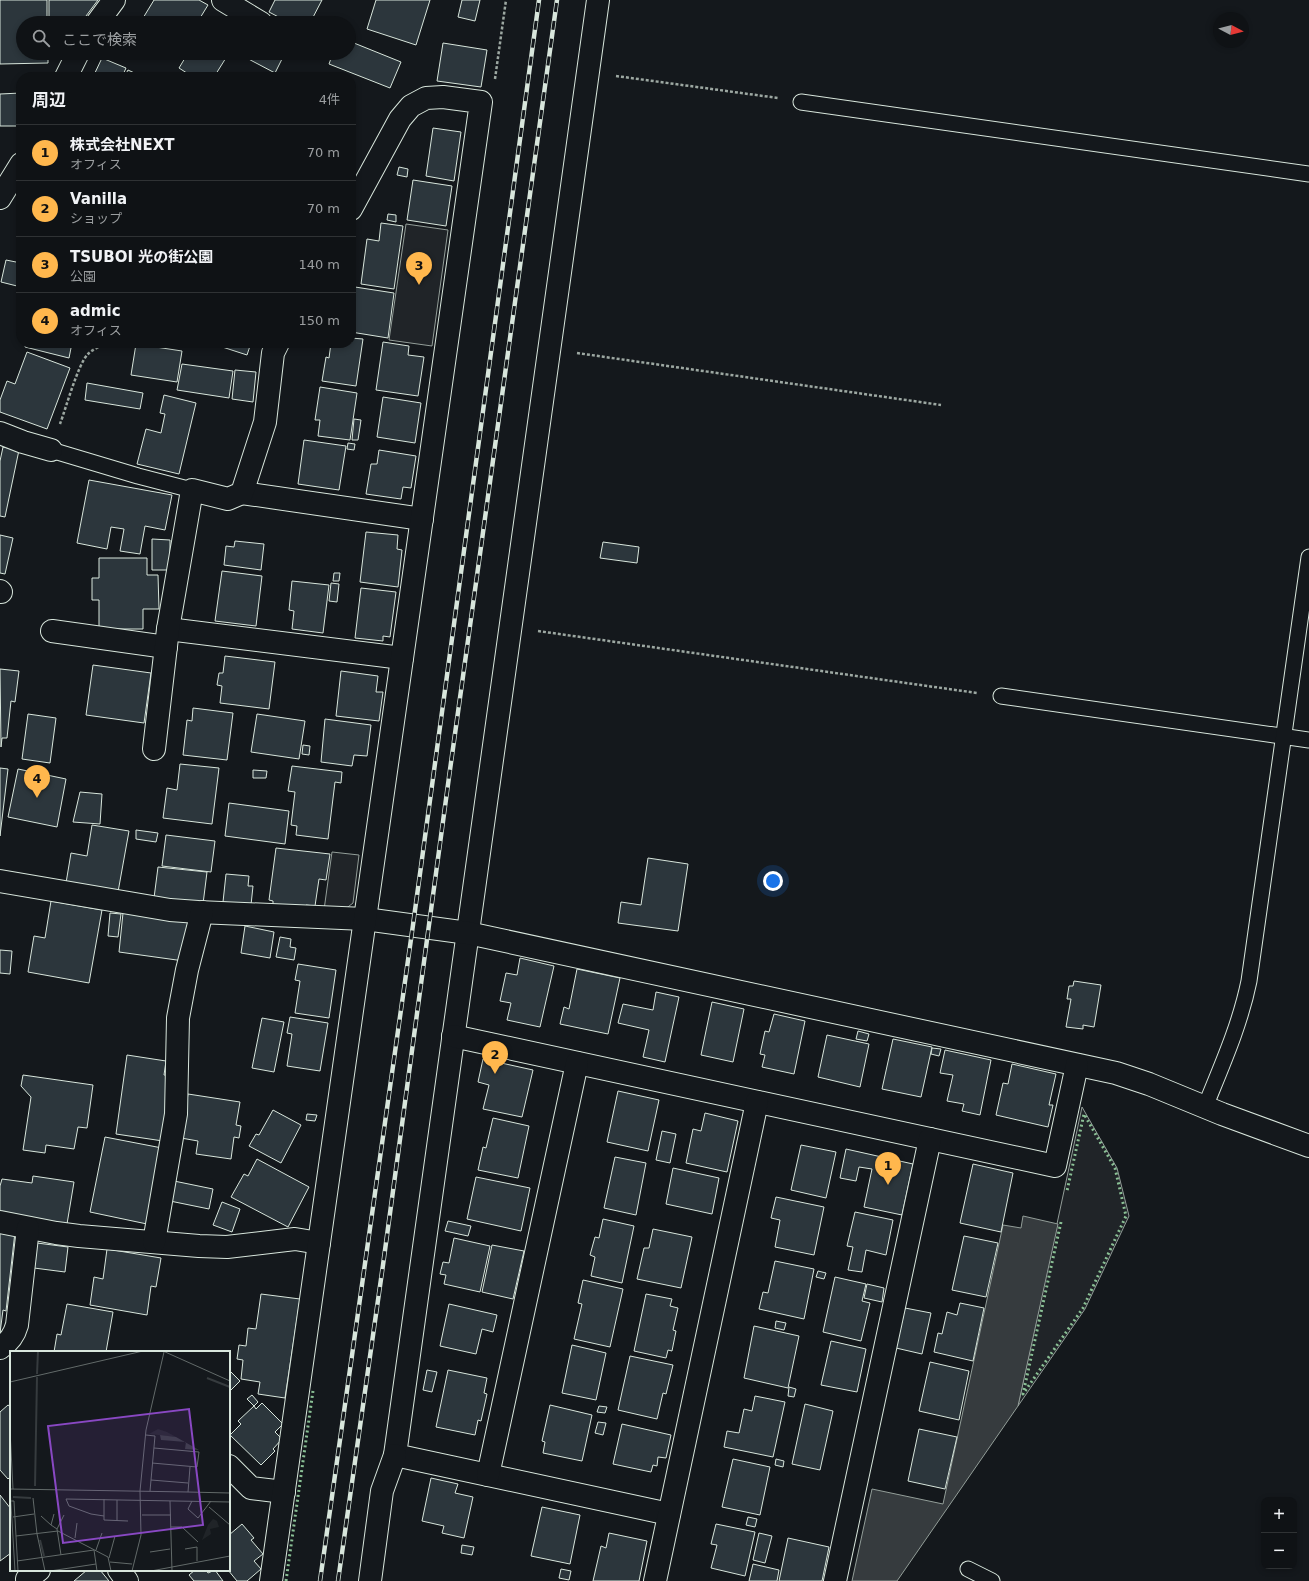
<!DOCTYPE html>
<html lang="ja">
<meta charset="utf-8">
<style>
body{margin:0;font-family:"DejaVu Sans","Noto Sans JP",sans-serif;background:#181b1e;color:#f1f3f6}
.controls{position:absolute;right:12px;bottom:12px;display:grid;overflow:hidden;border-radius:8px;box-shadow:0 2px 6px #0003}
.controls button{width:36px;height:36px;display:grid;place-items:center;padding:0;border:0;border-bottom:1px solid #2f3234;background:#0f1215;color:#f1f3f6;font:20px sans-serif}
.compass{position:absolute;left:1213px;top:12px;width:36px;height:36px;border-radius:50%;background:#0f1215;box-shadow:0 2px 6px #0003;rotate:97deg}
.you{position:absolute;left:773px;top:881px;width:14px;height:14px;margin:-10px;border:3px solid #fff;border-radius:50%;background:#1a73e8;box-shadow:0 0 0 6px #1a73e833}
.badge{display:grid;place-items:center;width:26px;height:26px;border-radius:50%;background:#ffb74d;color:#111;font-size:13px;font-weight:700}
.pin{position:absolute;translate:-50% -33px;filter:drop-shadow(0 1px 2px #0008)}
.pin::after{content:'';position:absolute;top:21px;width:14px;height:12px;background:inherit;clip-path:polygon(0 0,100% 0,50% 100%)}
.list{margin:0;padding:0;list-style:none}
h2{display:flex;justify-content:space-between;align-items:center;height:52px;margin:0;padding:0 16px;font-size:17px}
h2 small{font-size:13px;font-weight:400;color:#9b9ea0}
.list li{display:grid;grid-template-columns:26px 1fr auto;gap:12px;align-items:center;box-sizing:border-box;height:56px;padding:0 16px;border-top:1px solid #2f3234}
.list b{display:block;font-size:15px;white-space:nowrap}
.list p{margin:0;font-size:13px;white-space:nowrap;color:#9b9ea0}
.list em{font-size:13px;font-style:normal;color:#9b9ea0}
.icon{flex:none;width:22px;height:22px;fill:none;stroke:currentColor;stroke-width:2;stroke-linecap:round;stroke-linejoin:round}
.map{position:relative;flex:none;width:1309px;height:1581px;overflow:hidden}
.search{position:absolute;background:#0f1215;box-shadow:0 2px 6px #0003;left:16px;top:16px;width:340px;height:44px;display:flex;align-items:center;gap:10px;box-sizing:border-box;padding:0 14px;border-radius:22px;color:#9b9ea0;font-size:15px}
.panel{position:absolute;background:#0f1215;box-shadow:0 2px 6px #0003;left:16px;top:72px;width:340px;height:276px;border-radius:16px}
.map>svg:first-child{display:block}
</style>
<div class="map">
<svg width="1309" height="1581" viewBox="0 0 1309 1581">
<rect width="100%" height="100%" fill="#14181c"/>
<g fill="#202428" stroke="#939e99">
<polygon points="406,224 448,230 432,346 389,340"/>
<polygon points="332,852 359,855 353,903 344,910 324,910"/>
<polygon points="1082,1107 1117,1168 1129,1216 1085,1309 1018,1406"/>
</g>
<polygon fill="#363b3e" stroke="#939e99" points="1023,1216 1058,1224 1018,1406 897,1581 852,1581 872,1489 943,1504 1003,1225 1021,1228"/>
<g fill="#2c363c" stroke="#d8e6dc">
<polygon points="0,0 47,0 47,23 23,23 23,53 48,53 48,63 0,64"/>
<polygon points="49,0 98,0 83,20 49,20"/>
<polygon points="154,0 199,0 208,5 197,23 140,23"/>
<polygon points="275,0 322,0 310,23 290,23 269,12"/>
<polygon points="376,0 430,0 416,45 367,29"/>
<polygon points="462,0 480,0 475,21 458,17"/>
<polygon points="349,41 401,62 390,88 329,64 333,53 349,53"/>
<polygon points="443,43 487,50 481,87 437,81"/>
<polygon points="166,53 179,53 176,59"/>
<polygon points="188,53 229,53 214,77 193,77 179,68"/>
<polygon points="240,53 285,53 275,73 239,54"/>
<polygon points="102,58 126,68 122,77 93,77"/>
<polygon points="128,70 143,77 124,77"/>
<polygon points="21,93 21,126 0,126 0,94"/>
<polygon points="433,128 461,132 454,181 426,176"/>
<polygon points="399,167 408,169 407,177 397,175"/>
<polygon points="413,180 452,186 446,226 407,220"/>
<polygon points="388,214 396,215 396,222 387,220"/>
<polygon points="381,223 403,226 394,289 361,284 367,239 379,241"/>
<polygon points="6,260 21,263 21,287 1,282"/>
<polygon points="355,287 394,293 388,338 351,332 351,305 353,305"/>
<polygon points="351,338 363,339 356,386 322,381 326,357 329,358 331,343 351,343"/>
<polygon points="383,342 409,346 408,355 424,357 418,396 376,390"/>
<polygon points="26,343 72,343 69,358 25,347"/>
<polygon points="210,343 251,343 247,355"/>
<polygon points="136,344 182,351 177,382 131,375"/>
<polygon points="27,352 70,368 47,429 0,412 0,400 7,381 15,384"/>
<polygon points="182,364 233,371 229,398 177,390"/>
<polygon points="235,370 256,372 253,402 232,399"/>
<polygon points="87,383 143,393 140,409 85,400"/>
<polygon points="320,387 357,393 350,440 318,436 320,420 315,420"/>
<polygon points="164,395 196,403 179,474 137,464 146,429 161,433 165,414 160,413"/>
<polygon points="383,397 421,403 415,443 377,437"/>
<polygon points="354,419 361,420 358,440 352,440"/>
<polygon points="304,440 346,446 339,490 298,484"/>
<polygon points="348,443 355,444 354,450 347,449"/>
<polygon points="3,447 19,450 5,517 0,516 0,461"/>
<polygon points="379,450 416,456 411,488 403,487 401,499 366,494 371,464 377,464"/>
<polygon points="89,480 172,495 165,530 145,526 140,554 120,551 124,529 111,527 107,549 77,543"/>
<polygon points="366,532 398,535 397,549 402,550 398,587 360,582"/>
<polygon points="0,535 13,538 5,574 0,573"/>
<polygon points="152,539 170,540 170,570 152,570"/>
<polygon points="235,541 264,544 261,570 224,565 226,546 234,547"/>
<polygon points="603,542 639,547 637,563 600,558"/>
<polygon points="99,558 147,558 147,575 158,575 159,609 143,609 143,629 99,629 99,600 92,600 92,578 99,578"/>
<polygon points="222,571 262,576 256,626 215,621"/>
<polygon points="334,573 340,573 339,581 333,581"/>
<polygon points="292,581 329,585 323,633 292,629 294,611 289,610"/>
<polygon points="331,583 339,584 337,602 329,601"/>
<polygon points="361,588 396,592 390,637 383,636 383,641 355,638"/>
<polygon points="225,656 275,662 269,709 220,703 222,686 217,685 219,673 223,673"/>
<polygon points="93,665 151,673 144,723 86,715"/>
<polygon points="0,669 19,671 15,702 11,701 7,738 2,738 1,747"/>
<polygon points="341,671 378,676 376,692 383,692 379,721 336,716"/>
<polygon points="193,708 233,713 227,760 183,755 187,720 192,721"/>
<polygon points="28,714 56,718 50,763 22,759"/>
<polygon points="257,714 305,721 299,759 251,752"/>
<polygon points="325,719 371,725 367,756 354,755 352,766 321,762"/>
<polygon points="303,745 310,746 309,755 302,754"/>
<polygon points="180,764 219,768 212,824 163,818 167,788 177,790"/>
<polygon points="292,766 342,772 341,783 335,782 328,839 296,835 297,826 291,825 295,792 288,791"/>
<polygon points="0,768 8,769 0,836"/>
<polygon points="18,769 66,779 57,827 8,817"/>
<polygon points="253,770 267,771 266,778 253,778"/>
<polygon points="80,792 102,794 100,824 73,822"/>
<polygon points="229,803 289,811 285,844 225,836"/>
<polygon points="92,825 129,831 118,892 66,883 71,853 87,856"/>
<polygon points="136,830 158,833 156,842 136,839"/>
<polygon points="166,835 215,841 211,872 162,866"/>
<polygon points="276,848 330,854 326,880 319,879 315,906 306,905 306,911 273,909 273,901 269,900"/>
<polygon points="648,858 688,864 678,931 618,923 621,902 641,905"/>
<polygon points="158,867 207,872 203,904 154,898"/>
<polygon points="226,874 249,876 248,886 253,886 251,905 223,902"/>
<polygon points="51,901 102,910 89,983 28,972 34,936 45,938"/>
<polygon points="110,913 121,914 118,937 108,936"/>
<polygon points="123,913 189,922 184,961 119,952"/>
<polygon points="245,926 274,932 270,958 241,953"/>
<polygon points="280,937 291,939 290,947 296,948 294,960 276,957"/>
<polygon points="0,950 12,951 10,974 0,973"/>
<polygon points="520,958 554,966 540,1027 507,1020 511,1003 500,1001 506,973 517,975"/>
<polygon points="298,964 336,970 329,1018 295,1013 300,981 295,980"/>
<polygon points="577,969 620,978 608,1034 560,1024 564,1007 569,1009"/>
<polygon points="1074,981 1101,985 1094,1027 1083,1025 1083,1029 1066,1027 1071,999 1067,999 1069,986 1073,986"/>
<polygon points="656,992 679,997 665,1062 643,1057 649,1030 618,1023 623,1004 653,1010"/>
<polygon points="712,1002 744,1009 733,1062 701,1055"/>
<polygon points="774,1014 805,1021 794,1074 762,1067 765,1055 760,1054 765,1031 769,1032"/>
<polygon points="290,1017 328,1023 320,1071 287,1066 292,1034 287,1033"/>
<polygon points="262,1018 284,1022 274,1072 252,1068"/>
<polygon points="858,1031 869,1034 867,1041 856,1039"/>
<polygon points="827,1035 869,1044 860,1087 818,1077"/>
<polygon points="893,1039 932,1047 921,1097 882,1089"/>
<polygon points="932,1048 941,1049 939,1056 931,1054"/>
<polygon points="945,1050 991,1060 980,1115 962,1111 964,1104 947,1101 953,1075 940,1073"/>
<polygon points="127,1055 166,1061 164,1075 172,1076 163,1141 116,1134"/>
<polygon points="483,1059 533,1070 522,1117 483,1109 489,1085 478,1082"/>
<polygon points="1012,1064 1056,1074 1049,1105 1053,1105 1048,1127 996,1115 1003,1083 1008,1084"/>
<polygon points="23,1075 93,1085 87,1128 78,1127 74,1149 46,1145 45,1153 23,1150 31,1097 21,1086"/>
<polygon points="618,1091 659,1100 648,1151 607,1142"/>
<polygon points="188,1094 240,1102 236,1125 241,1126 239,1138 234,1137 231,1159 196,1154 198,1141 181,1138"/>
<polygon points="273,1110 301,1125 281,1163 249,1146 256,1134 259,1135"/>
<polygon points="705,1113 738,1121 727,1172 686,1163 693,1129 701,1131"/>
<polygon points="307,1114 317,1115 315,1121 306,1120"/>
<polygon points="493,1118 529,1126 518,1178 478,1170 483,1147 486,1148"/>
<polygon points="662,1131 676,1134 670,1163 656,1160"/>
<polygon points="105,1137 162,1148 147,1224 90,1212"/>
<polygon points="801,1145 836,1152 826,1198 791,1190"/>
<polygon points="846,1149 913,1164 902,1215 864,1207 872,1169 859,1167 856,1181 840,1178"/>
<polygon points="615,1157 646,1163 636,1215 604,1208"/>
<polygon points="257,1159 309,1187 288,1227 231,1197 244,1174 248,1176"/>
<polygon points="973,1164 1013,1173 1001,1232 960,1223"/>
<polygon points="673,1168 719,1178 712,1214 666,1204"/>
<polygon points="33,1176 74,1182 67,1224 0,1214 0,1186 2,1179 32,1183"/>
<polygon points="476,1177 530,1188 521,1231 467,1219"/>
<polygon points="174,1181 213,1189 209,1209 170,1201"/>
<polygon points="776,1197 824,1207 814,1255 775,1247 780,1220 771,1218"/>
<polygon points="222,1202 240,1209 232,1232 213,1225"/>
<polygon points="855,1212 893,1220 886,1255 866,1250 862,1272 848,1270 853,1247 847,1246"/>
<polygon points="603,1219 634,1226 622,1283 591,1276 595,1257 590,1255 595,1237 599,1238"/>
<polygon points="448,1221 471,1226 468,1236 445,1231"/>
<polygon points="653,1229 692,1237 681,1288 637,1279 644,1248 649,1248"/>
<polygon points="0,1230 15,1232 6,1311 3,1310 0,1333"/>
<polygon points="964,1236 998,1243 986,1297 952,1290"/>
<polygon points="454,1238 490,1246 480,1292 444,1284 446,1275 440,1274 443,1262 449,1263"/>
<polygon points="37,1243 68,1247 65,1272 34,1268"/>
<polygon points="492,1245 524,1251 513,1299 482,1292"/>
<polygon points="107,1249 161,1258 156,1287 151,1286 147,1315 90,1305 94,1277 103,1279"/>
<polygon points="775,1261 814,1269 804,1319 759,1309 763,1292 768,1293"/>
<polygon points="818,1271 826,1273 824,1279 816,1277"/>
<polygon points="835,1277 866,1284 862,1301 870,1303 861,1341 823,1332"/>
<polygon points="583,1280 623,1289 610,1347 574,1339 582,1304 578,1303"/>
<polygon points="867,1284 884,1288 882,1302 864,1298"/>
<polygon points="261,1294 300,1299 285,1398 258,1394 260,1382 241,1379 243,1360 237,1359 239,1345 246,1346 248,1328 256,1329"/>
<polygon points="646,1294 672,1299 670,1306 678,1308 673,1330 676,1331 672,1351 668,1350 666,1358 634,1351"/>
<polygon points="960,1303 984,1308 973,1361 934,1352 938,1333 942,1334 947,1312 957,1315"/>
<polygon points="67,1304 113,1312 106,1352 54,1352 57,1334 61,1335"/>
<polygon points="449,1304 497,1315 493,1332 482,1329 476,1354 440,1346"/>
<polygon points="905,1308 931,1313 922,1354 896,1348"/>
<polygon points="776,1321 786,1323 784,1330 775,1328"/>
<polygon points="754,1326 799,1336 788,1388 744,1378"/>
<polygon points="831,1341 866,1349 857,1392 821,1385"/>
<polygon points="572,1345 606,1353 596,1400 562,1393"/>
<polygon points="630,1356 673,1365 666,1394 663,1393 657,1419 618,1410"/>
<polygon points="930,1362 969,1371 959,1420 919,1411"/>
<polygon points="229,1370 240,1381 229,1392"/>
<polygon points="427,1370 437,1372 432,1392 423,1390"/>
<polygon points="448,1370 487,1378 484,1393 487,1394 481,1421 478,1420 475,1435 436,1427"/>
<polygon points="789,1387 796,1389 794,1397 788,1396"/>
<polygon points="252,1395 258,1402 254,1406 247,1399"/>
<polygon points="755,1396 785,1402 773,1457 724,1447 727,1431 739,1433 744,1409 752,1411"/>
<polygon points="262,1403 283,1424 275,1432 282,1439 273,1449 275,1451 261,1465 230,1435 241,1424 238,1421 254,1406 256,1409"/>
<polygon points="805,1404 833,1411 820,1470 792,1464"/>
<polygon points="8,1405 11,1407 11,1476 8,1479 0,1470 0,1412"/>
<polygon points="550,1405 592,1415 582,1461 543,1453 545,1442 542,1441"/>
<polygon points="599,1406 607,1407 605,1413 597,1412"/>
<polygon points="598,1422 606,1423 603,1435 595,1433"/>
<polygon points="622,1424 671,1435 666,1458 658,1457 657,1466 653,1465 651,1472 613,1464"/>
<polygon points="919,1429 957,1437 945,1489 908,1481"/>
<polygon points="733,1459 770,1467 760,1515 722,1507"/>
<polygon points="776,1459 784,1461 783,1467 775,1465"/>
<polygon points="431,1478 458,1484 455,1493 473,1497 464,1538 442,1533 444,1526 422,1521"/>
<polygon points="0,1495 11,1509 11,1553 0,1561"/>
<polygon points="542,1507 580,1515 570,1564 531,1556"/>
<polygon points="748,1517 757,1519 755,1527 746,1525"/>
<polygon points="242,1524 254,1538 251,1540 263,1554 254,1561 261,1569 247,1581 237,1581 228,1570 229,1570 229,1535"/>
<polygon points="716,1524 755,1532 745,1576 711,1568 717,1545 711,1544"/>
<polygon points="609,1533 647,1541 639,1581 593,1581 601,1546 606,1548"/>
<polygon points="759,1533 772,1536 765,1563 753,1560"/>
<polygon points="788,1538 829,1547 822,1581 779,1581"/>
<polygon points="462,1545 474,1547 472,1555 461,1553"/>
<polygon points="753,1564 779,1570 777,1581 749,1581"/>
<polygon points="561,1569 571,1571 569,1580 559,1578"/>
<polygon points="87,1570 100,1570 109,1581 74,1581"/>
<polygon points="195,1570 206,1570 208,1573 215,1570 223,1581 194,1581 189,1575"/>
</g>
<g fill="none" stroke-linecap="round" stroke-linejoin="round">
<defs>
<g id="service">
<polyline points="801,102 1309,174"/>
<polyline points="51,450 138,476 192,490"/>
<polyline points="1001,696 1309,740"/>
<path d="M1205,1107C1222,1065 1240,1025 1249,981L1309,557"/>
<polyline points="968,1569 992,1581"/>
</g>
<g id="minor">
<polyline points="223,0 261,23"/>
<polyline points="598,0 395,1455 669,1514"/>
<polyline points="97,23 114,0"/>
<polyline points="66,77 78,53"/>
<polyline points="0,198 21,164"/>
<polyline points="0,433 23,442 51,450"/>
<polyline points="242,493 422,519"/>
<polyline points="0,591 1,592"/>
<polyline points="168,629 402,658"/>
<polyline points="52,631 166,647"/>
<polyline points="154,749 168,629 192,490 228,499 242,493 265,422 273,353 278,343"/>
<polyline points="0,881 170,910 198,912 365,919 468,933 1116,1073 1149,1084 1222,1114 1309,1146"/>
<polyline points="453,1036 1055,1166 1077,1065"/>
<polyline points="0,1222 56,1233 79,1236 199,1246 227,1247 295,1239 319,1243"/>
<polyline points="154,1242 176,1114 178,1018 187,970 202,912"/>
<path d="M0,1348C9,1342 14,1336 17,1325L28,1228"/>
<polyline points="229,1466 251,1488 284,1492"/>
<polyline points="488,1475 577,1063"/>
<polyline points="119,1570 127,1581"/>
<polyline points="27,1579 39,1570"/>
<polyline points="271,1581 481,102 443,97 426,98 411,106 400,119 351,209"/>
<polyline points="370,1581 382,1491 395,1455"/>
<polyline points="655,1581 757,1102"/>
<polyline points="835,1581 930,1139"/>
</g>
</defs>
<use href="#service" stroke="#d8e6dc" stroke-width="17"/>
<use href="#minor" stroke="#d8e6dc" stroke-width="24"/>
<g stroke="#9da8a2" stroke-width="2.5" stroke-dasharray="3 2" stroke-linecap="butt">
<polyline points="616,76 778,98"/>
<polyline points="495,79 506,0"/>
<polyline points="577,353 941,405"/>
<path d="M60,424C66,408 78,364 88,354C93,349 101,346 107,343"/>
<polyline points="538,631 977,693"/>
</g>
<use href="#service" stroke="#14181c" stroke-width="15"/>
<use href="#minor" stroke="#14181c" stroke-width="22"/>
<defs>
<g id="rail">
<polyline points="320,1581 413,925 539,0"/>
<polyline points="338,1581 383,1265 449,777 557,0"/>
</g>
</defs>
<use href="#rail" stroke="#d8e6dc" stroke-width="4.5"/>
<use href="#rail" stroke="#14181c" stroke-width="3" stroke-dasharray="9" stroke-linecap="butt"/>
<g stroke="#8ac095" stroke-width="3" stroke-dasharray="2 3" stroke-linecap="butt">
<polyline points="1061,1222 1023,1394 1083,1308 1126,1216 1115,1168 1084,1114 1067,1191"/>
<polyline points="286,1581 313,1391"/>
</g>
</g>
<g transform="translate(10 1351)">
<rect width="220" height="220" fill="#14181c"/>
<path d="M148,78L157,81L166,86L139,83ZM203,168L207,170L209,176L200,178L201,183L192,189L198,174Z" fill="#202428"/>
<path d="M150,84L166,86L189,99L175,98L176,91L151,89Z" fill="#363b3e"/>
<path fill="none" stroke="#363b3e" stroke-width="2" d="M27,23L28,0M197,27L220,36M25,135L27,26M3,146L21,147M30,189L34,205"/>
<path fill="none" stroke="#626a69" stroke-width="1" d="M153,0L220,30M0,31L133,0M0,79L3,138M136,84L145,85L140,140M142,112L187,116L189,101L144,97M141,129L178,132M0,137L5,220M0,138L178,141L180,116M178,141L220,142M23,147L27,183L35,220M107,149V170M0,150H4L8,220M160,150L162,220M182,150L178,158L188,167L201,150M199,156L220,174M44,163L41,174L47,178M132,164H161M31,165L41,174M94,165V148M3,166L24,163M118,170L94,169V165L81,163L59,155L56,148L220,151M161,176H172L188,191M6,185L48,180L98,206L101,220M65,187L67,172M175,198L187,196V210M86,199L92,182M140,201L160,198M51,204L47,178L54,164M99,207L105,185M7,210L84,199L87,220M100,211L122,213M40,220L86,213M122,220L131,184L130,140L136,79L154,1M141,220L220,205"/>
<path fill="#8948c3" fill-opacity="0.15" stroke="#8948c3" stroke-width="2" d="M179,58L193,174L53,192L38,75Z"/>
<rect width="220" height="220" fill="none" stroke="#d8e6dc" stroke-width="2"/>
</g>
</svg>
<div class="controls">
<button>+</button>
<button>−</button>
</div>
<svg class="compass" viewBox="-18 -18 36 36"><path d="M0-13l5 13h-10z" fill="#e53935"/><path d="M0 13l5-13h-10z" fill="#9b9ea0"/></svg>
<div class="you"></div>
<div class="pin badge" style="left:888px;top:1185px">1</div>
<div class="pin badge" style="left:495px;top:1074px">2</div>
<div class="pin badge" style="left:419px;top:285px">3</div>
<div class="pin badge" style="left:37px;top:798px">4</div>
<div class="search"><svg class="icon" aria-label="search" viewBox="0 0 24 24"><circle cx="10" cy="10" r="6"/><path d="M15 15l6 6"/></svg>ここで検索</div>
<section class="panel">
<h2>周辺<small>4件</small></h2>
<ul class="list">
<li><span class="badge">1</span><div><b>株式会社NEXT</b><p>オフィス</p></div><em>70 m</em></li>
<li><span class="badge">2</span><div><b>Vanilla</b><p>ショップ</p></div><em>70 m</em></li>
<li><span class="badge">3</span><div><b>TSUBOI 光の街公園</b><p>公園</p></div><em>140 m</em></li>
<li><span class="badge">4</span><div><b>admic</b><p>オフィス</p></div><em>150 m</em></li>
</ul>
</section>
</div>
